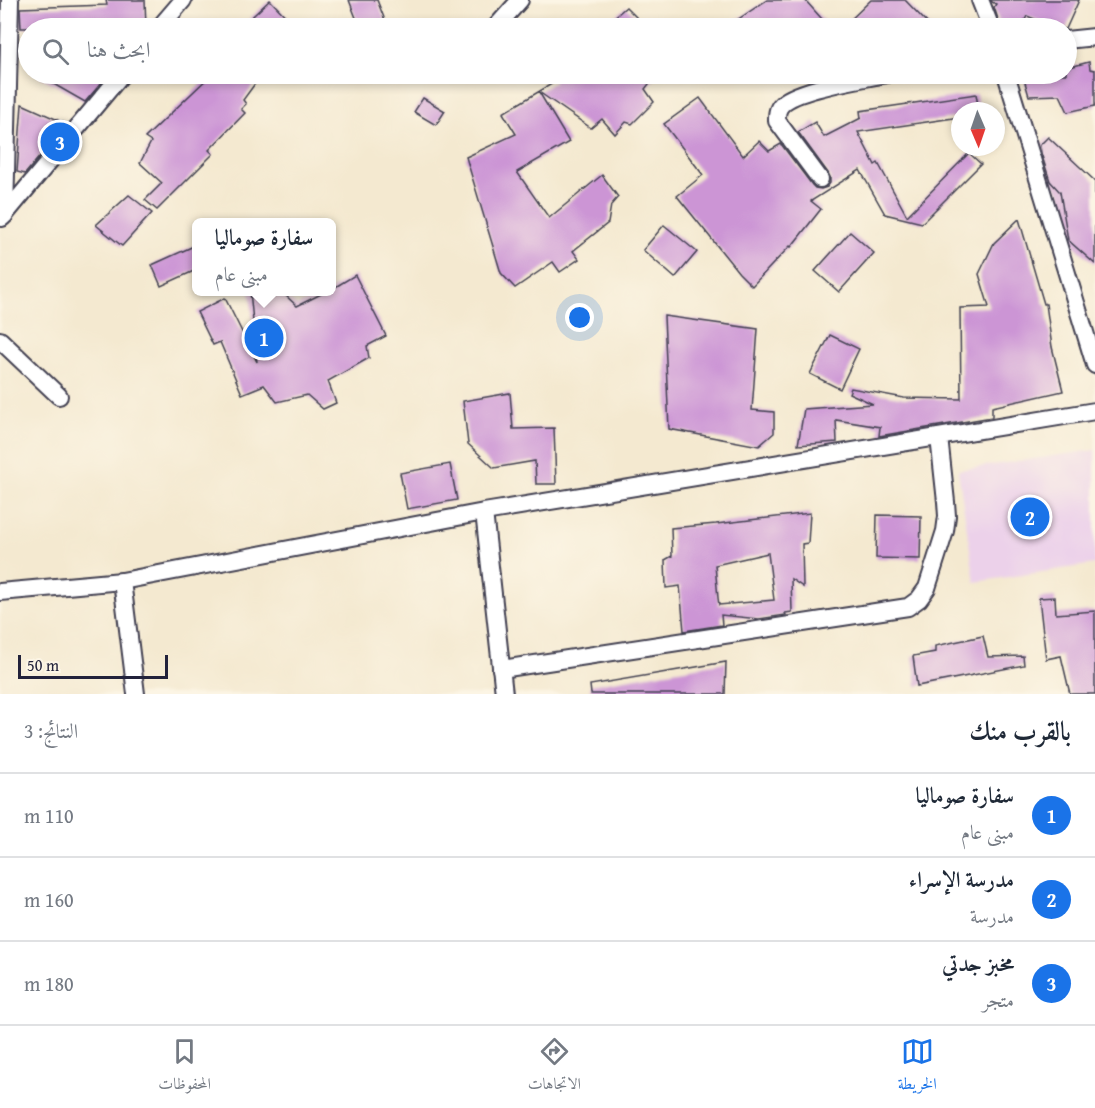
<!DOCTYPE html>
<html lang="ar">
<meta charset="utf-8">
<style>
body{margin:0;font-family:"Gentium Book Plus",Amiri,serif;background:#f6f6f7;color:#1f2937;direction:rtl}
.compass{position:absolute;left:951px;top:102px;width:54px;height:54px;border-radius:50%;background:#fff;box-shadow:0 3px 9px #0003;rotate:178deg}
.scale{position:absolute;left:18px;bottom:15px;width:150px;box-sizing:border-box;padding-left:6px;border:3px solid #22223b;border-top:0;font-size:16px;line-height:21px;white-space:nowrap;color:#22223b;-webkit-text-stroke:4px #fcf5e5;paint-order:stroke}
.you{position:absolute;left:580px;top:318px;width:21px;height:21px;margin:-15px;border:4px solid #fff;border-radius:50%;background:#1a73e8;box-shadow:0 0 0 9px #1a73e833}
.badge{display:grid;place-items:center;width:39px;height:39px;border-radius:50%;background:#1a73e8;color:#fff;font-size:20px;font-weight:700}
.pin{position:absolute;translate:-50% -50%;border:3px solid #fff;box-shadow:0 2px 6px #0006}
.popup{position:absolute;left:192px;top:218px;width:144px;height:78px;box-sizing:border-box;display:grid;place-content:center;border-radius:9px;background:#fff;filter:drop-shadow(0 2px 4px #0005);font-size:20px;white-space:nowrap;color:#747a83}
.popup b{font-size:22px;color:#1f2937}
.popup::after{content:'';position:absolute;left:50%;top:100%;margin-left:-12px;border:12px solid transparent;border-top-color:#fff}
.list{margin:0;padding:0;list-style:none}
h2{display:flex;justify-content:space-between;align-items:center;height:78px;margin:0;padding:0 24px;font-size:26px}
h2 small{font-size:20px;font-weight:400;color:#747a83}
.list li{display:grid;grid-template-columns:39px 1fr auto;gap:18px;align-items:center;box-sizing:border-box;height:84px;padding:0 24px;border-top:2px solid #e0e1e3}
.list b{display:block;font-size:22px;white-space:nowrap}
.list p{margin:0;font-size:20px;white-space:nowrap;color:#747a83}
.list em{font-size:20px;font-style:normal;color:#747a83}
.icon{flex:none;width:33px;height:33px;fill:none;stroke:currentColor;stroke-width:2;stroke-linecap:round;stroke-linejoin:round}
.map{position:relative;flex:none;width:1095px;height:694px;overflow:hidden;direction:ltr}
.search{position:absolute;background:#fff;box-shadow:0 3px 9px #0003;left:18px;right:18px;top:18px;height:66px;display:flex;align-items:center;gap:15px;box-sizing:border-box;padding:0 21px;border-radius:33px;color:#747a83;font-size:22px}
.sheet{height:330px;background:#fff}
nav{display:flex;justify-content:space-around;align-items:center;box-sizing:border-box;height:84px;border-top:2px solid #e0e1e3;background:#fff;font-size:16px;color:#747a83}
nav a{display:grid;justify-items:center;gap:3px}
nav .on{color:#1a73e8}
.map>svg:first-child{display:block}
</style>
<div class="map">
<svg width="1095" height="694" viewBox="0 0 1095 694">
<rect width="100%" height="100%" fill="#fcf5e5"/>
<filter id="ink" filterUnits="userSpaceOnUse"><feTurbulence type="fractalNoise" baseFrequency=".0167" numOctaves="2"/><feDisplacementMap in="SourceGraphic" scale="12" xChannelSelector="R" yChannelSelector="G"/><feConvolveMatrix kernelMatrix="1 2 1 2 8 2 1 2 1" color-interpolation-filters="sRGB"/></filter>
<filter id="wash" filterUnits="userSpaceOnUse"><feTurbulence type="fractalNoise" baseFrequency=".008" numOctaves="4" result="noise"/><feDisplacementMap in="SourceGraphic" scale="24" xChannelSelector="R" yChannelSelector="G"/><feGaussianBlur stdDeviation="1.35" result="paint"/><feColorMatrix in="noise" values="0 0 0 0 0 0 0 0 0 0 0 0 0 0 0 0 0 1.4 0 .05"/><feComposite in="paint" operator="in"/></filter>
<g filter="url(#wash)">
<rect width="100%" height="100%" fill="#f4e9d0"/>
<polygon fill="#ecd1ea" points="1095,450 1095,564 975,582 958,470"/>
<g id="blocks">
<g fill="#cc95d5" fill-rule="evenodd">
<polygon points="106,0 145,0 146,28 21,28 20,8 107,5"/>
<polygon points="270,0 297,28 240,28"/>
<polygon points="349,0 377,0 388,28 360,28"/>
<polygon points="767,0 805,0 830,28 725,28"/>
<polygon points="871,0 905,0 932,28 842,28"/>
<polygon points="991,0 1079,0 1066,29 1057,28 1027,16 1021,28 1001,28 994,7 996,4 992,2"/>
<polygon points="626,7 647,28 602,28"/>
<polygon points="1089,62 1090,69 1095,70 1095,106 1068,112 1060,95 1029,96 1024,79 1045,74 1066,74 1066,68"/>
<polygon points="36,74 109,74 85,102"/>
<polygon points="212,74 262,74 243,100 246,104 241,109 245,113 209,150 213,154 157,210 145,200 162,183 140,163 151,142 145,138"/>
<polygon points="550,74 657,74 645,89 654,102 632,124 626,122 615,134 602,119 591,128 539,92 569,142 517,172 549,218 602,175 618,197 611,205 608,223 573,251 579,259 560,272 553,262 515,288 501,273 466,157 516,134 503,113 555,82"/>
<polygon points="976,94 979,111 960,111 960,117 858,132 875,165 878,163 907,216 969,153 981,164 922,223 885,214 860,170 811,201 821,209 791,247 790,246 752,286 739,273 677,196 703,175 664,124 700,98 743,156 759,141 769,151 781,144 812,185 815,188 821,189 827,187 830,183 830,177 828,173 798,132 815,122 824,137 861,118 860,111"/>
<polygon points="423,98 445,111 436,125 414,112"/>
<polygon points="22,104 67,124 25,174 17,172"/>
<polygon points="1048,137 1095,181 1095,264 1068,240 1060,192 1050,181 1041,153 1040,145"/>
<polygon points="129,195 152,213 122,246 96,225"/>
<polygon points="1019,219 1044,304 1046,304 1052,347 1063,391 992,407 992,417 879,436 880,427 836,420 837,442 798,445 804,409 873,404 849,393 851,388 904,398 961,399 960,308 989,307 979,274 994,243"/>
<polygon points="664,225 697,252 675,278 643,250"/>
<polygon points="850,232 874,253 839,292 815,271"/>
<polygon points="196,245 196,270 161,286 152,265"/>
<polygon points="355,275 386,336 367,346 369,358 328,381 336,403 323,409 307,395 277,402 264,385 242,394 220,342 213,345 197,312 225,298 257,362 250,291 270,291 273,295 284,294 297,306 327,291 332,291 332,289"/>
<polygon points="664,316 758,329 752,410 774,412 774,433 759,446 669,429"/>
<polygon points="830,335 859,349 840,389 810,374"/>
<polygon points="510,393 513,429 554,428 556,484 536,484 535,461 494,468 468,444 463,401"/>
<polygon points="450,464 457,500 407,509 400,473"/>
<path d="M810,513L808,543L802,544L803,587L791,579L792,612L785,613L786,615L759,619L721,615L722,625L684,631L680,586L666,588L665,560L672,556L671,528L716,524ZM768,553L774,600L719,605L718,598L715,565Z"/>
<polygon points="877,515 921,516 920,559 876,558"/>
<polygon points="1055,597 1056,614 1095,611 1095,694 1070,694 1061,656 1046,659 1039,598"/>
<polygon points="983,636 988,657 1023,656 1024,665 917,686 913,656 935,652 935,646"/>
<polygon points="726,662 725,694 591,694 590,685"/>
</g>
</g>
</g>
<g filter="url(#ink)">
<use href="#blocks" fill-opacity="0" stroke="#424051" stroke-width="1.5"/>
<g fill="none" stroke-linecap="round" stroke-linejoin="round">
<defs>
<g id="minor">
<polyline points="980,0 991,28"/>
<polyline points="159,28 183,0"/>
<polyline points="495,28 520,0"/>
<polyline points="1066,40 1095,37"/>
<polyline points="1006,74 1095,365"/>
<path d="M820,179L777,121C777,114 777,109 782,104C797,89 865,78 888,74"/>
<polyline points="5,215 10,0"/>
<polyline points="2,218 122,74"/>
<polyline points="0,340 59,396"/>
<polyline points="484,512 504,694"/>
<polyline points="122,581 136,694"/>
<polyline points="0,592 122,581 484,512 1095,411"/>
<polyline points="501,669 908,607 919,599 927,588 945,531 947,516 946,502 939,437"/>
</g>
</defs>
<use href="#minor" stroke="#424051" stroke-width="20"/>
<use href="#minor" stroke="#fff" stroke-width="16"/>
</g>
</g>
</svg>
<svg class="compass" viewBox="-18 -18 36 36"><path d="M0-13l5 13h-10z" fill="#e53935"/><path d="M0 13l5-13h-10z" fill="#747a83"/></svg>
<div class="scale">50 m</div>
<div class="you"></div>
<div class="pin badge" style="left:264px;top:338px">1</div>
<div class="popup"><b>سفارة صوماليا</b>مبنى عام</div>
<div class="pin badge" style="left:1030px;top:517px">2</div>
<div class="pin badge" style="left:60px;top:142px">3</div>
<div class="search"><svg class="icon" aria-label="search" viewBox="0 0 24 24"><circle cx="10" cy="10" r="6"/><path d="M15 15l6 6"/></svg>ابحث هنا</div>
</div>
<section class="sheet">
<h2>بالقرب منك<small>النتائج: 3</small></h2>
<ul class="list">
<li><span class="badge">1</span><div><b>سفارة صوماليا</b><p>مبنى عام</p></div><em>110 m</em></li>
<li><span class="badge">2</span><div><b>مدرسة الإسراء</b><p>مدرسة</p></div><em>160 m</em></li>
<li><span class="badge">3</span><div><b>مخبز جدتي</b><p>متجر</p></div><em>180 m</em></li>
</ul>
</section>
<nav>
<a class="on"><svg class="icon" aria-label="map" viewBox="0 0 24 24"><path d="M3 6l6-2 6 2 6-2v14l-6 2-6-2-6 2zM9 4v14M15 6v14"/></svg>الخريطة</a>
<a><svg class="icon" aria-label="directions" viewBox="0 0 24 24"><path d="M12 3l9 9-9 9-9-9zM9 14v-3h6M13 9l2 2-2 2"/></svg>الاتجاهات</a>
<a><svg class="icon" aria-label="saved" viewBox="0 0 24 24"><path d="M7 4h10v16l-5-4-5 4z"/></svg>المحفوظات</a>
</nav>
